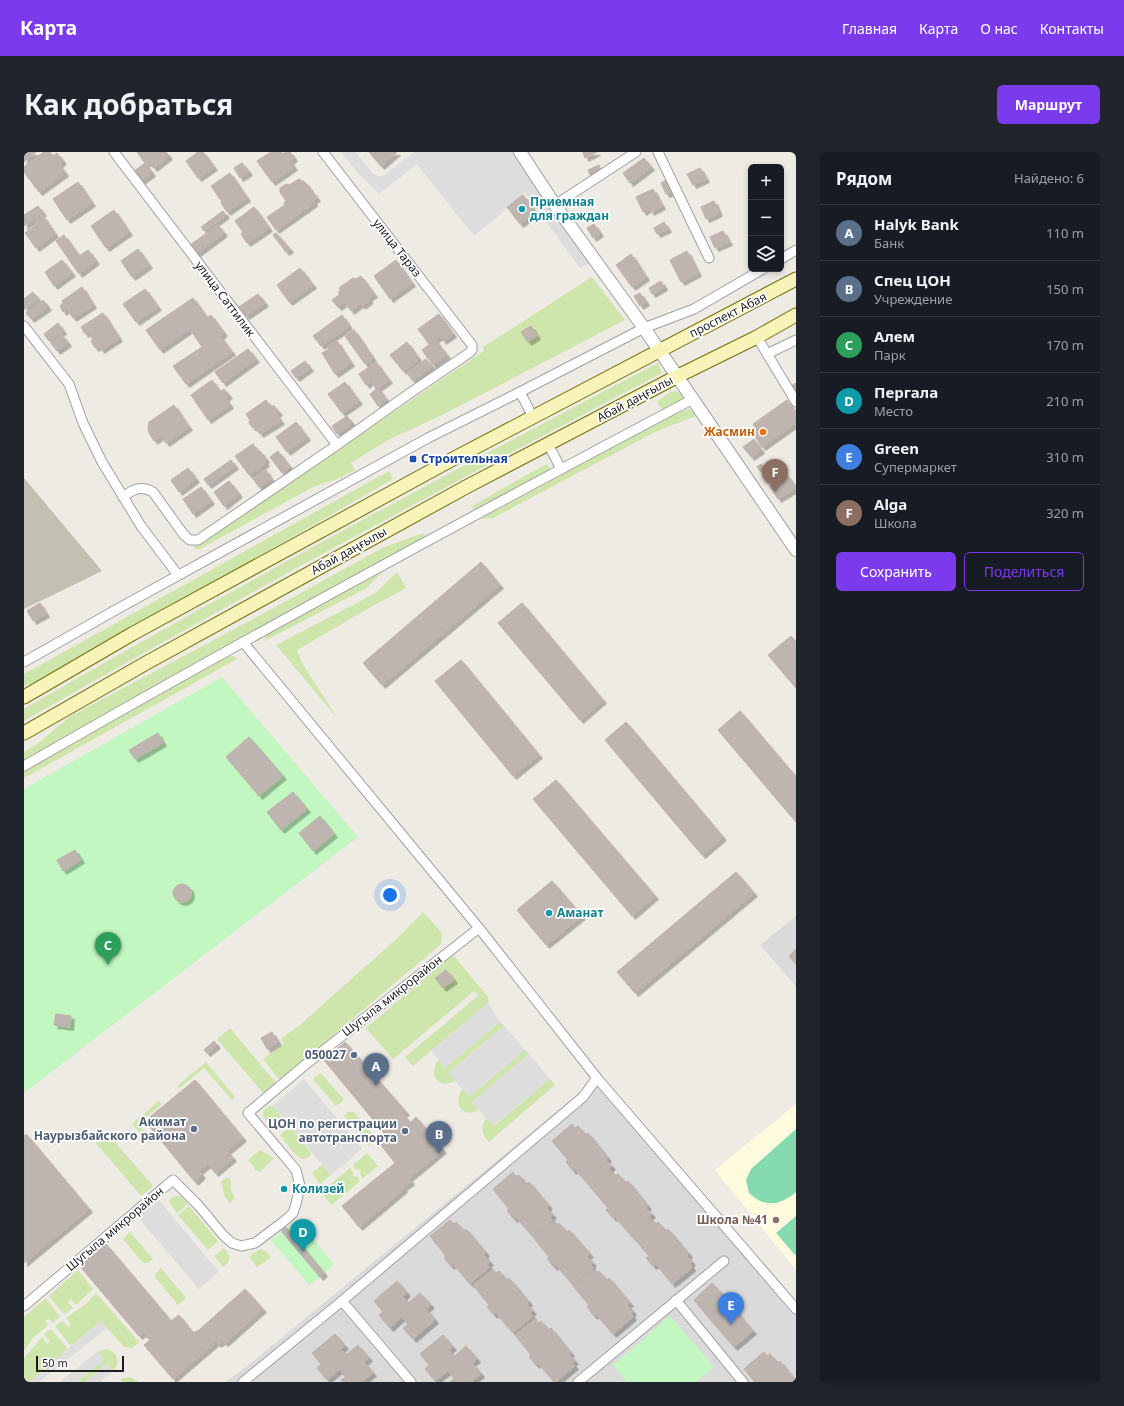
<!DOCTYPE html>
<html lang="ru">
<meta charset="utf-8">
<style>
body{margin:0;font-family:"Noto Sans",sans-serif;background:#20242c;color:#f1f3f6}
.controls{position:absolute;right:12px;top:12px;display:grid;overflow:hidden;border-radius:6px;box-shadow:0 2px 6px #0003}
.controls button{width:36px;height:36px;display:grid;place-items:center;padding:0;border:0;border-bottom:1px solid #363941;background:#171b24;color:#f1f3f6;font:20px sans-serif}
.scale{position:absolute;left:12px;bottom:10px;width:88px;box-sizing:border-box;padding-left:4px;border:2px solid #1d1d1d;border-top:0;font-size:11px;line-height:14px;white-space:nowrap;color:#1d1d1d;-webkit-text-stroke:3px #fff;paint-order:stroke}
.you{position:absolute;left:366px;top:743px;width:14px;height:14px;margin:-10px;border:3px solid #fff;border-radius:50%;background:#1a73e8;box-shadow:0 0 0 6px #1a73e833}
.badge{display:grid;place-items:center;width:26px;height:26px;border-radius:50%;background:#7c3aed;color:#fff;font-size:13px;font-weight:700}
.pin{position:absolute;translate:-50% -33px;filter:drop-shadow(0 1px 2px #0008)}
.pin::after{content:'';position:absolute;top:21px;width:14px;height:12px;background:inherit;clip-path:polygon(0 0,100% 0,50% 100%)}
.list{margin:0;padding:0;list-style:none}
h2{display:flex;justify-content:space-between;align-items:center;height:52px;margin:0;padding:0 16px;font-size:17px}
h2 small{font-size:13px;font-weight:400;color:#9ea1a6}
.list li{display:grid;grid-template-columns:26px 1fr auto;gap:12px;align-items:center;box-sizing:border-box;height:56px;padding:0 16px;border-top:1px solid #363941}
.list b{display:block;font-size:15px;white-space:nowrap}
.list p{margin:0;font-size:13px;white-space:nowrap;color:#9ea1a6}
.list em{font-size:13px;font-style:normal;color:#9ea1a6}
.actions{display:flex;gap:8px;padding:12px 16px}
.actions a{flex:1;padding:9px 0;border:1px solid #7c3aed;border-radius:6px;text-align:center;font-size:14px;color:#7c3aed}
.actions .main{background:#7c3aed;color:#fff}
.icon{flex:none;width:22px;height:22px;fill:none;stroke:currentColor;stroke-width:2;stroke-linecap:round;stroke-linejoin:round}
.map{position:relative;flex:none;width:772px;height:1230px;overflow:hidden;border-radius:6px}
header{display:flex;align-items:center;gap:24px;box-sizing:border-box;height:56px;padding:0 20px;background:#7c3aed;color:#fff}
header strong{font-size:19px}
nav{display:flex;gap:22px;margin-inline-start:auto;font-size:14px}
.intro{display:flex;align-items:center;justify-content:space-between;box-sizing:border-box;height:96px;padding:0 24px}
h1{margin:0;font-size:28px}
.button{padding:10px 18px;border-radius:6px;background:#7c3aed;color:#fff;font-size:14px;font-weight:700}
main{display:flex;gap:24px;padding:0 24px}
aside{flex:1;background:#171b24;border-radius:6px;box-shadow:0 2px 6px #0003}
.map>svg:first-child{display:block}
</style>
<header>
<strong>Карта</strong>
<nav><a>Главная</a><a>Карта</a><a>О нас</a><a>Контакты</a></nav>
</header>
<div class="intro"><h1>Как добраться</h1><a class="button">Маршрут</a></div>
<main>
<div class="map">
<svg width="772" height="1230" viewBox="0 0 772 1230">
<defs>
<filter id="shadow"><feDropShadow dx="3.5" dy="3.5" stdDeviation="0" flood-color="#0004"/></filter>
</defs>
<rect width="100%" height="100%" fill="#eeeae4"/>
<g fill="#dbdadb">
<polygon points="772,764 772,834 736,793"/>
<polygon points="573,926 772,1158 772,1230 201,1230 221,1216"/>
</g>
<polygon fill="#fefadd" points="772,952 772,1118 691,1018"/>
<polygon fill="#c2c0b0" points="0,326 78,419 0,457"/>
<g fill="#cee6ab">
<polygon points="568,125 601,168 418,263 364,288 327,311 331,318 316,326 289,335 174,398 169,395 460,199 459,195"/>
<path d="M634,211L638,221C424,333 210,448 0,569V557C208,437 420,323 634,211Z"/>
<polygon points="652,239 658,242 661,247 639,259 633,250 646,240"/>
<polygon points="667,257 672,264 631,280 469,366 457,367 650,261"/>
<polygon points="522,312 526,316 523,322 451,361 448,354"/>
<polygon points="365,319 369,327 26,525 0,534 0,522"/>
<polygon points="399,381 401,386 0,610 0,600 12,593 47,564 246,458 358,396"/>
<polygon points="359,420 341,437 240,489 245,479"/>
<polygon points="373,420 382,436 347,455 273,498 278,511 314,567 252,493 352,441"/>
<polygon points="202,504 209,504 213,507 0,626 0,618"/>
<polygon points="399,760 417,780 418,786 417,792 256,928 239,907 260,892 257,887 277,872 378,782"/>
<polygon points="430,804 464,845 464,851 389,914 381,905 455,843 450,839 369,907 342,876 425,806"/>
<path d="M476,870L480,874L425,920L431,929C415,938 404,923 414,908L421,916Z"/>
<polygon points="206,876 252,931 240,942 193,887"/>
<path d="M501,898L505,902L448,950L455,958C439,967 428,952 438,937L445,945Z"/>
<polygon points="182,910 211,945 208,948 180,916 156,936 153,934"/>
<polygon points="297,921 320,948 312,954 289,927"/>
<path d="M526,927L531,933L465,990C458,983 456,975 462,966L470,974Z"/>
<polygon points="135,949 138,952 114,972 129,989 126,992 108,972"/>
<polygon points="246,954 249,954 263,972 253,980 239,964 240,958"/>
<polygon points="324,960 330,960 352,987 345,994 320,964"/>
<path d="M266,975L288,1002C285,1004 282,1007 279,1007C273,1007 260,988 256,983Z"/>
<polygon points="83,981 129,1034 117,1044 72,991"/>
<polygon points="236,998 250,1006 236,1020 230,1017 230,1015 224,1008"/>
<polygon points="343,1001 354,1014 339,1026 336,1022 337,1019 331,1017 329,1013"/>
<polygon points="298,1013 307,1023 296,1032 288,1021"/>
<polygon points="326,1016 329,1020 329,1024 334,1025 336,1029 308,1053 297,1040"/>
<polygon points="203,1025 207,1028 207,1038 211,1046 206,1051 201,1045 197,1030"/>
<polygon points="152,1044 156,1044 164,1052 153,1061 145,1050 148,1045"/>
<polygon points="165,1054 194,1089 184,1098 154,1063"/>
<polygon points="106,1080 129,1107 124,1111 119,1111 99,1087"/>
<path d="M200,1096C206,1104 209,1108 199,1115L190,1104Z"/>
<polygon points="237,1097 241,1099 247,1105 233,1115 225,1105 234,1098"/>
<polygon points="137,1116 162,1146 154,1153 131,1125 132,1121"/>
<polygon points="54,1118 69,1137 52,1153 47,1147 44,1150 49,1156 40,1162 25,1144"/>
<polygon points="72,1141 115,1190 108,1196 100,1195 77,1169 47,1194 31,1174 39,1169 44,1175 47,1173 42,1166 63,1151"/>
<polygon points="22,1146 36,1165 28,1171 25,1167 21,1169 24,1173 9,1186 0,1199 0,1165"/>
<polygon points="27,1177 44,1197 5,1230 3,1230 0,1226 0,1206 18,1185 23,1192 26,1190 20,1182"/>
<path d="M83,1197C94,1201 97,1211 89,1219L83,1212L61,1230H53L80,1208L73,1200Z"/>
<polygon points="106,1225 115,1230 99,1230 96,1227"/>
</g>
<g fill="#c3f7c2">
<polygon points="198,525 334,685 0,941 0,637"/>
<polygon points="273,1067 310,1112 300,1121 263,1076"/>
<polygon points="258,1080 296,1125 285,1133 247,1088"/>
<polygon points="646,1164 690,1215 672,1230 603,1230 589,1213"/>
</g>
<g fill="#85dab0">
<path d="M772,977V1040C763,1048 751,1054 739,1050C734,1049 729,1044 725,1041L722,1028L727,1017Z"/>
<polygon points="772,1064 772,1102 771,1103 752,1081"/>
</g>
<g fill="#ddd">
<polygon points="317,0 332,0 348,21 354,24 359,24 390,0 489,0 567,111 556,116 501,41 450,84 393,12 355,42 334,21"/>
<polygon points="464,851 476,870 421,916 407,899"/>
<polygon points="480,874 501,898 445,945 424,921"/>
<polygon points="505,902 526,927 469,974 448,950"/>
<polygon points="280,927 338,997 307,1023 249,954"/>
<polygon points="133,1046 195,1120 175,1137 112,1063"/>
<polygon points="77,1169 83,1176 15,1230 5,1230"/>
<polygon points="73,1200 80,1208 53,1230 36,1230"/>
<polygon points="83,1211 89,1219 77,1230 61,1230"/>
</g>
<g fill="#beb5b0" stroke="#bfafa7" filter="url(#shadow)">
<polygon points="0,0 12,0 0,10"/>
<polygon points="20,0 26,0 29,4 33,1 39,9 35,12 41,21 15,40 0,20 0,15"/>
<polygon points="113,0 142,0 145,4 130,16 125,11 120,10"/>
<polygon points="174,0 179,0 190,15 174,26 162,9"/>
<polygon points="247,0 257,0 259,2 261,0 266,0 270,6 266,9 270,15 248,30 233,9"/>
<polygon points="345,0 373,0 357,14"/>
<polygon points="559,0 573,0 561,6"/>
<polygon points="620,6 627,15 606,31 599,21"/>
<polygon points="121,11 128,21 116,30 109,20"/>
<polygon points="218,11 225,20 216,26 210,16"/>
<polygon points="575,13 578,21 567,25 564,18"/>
<polygon points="676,16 682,27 669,33 663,22"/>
<polygon points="206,21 223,46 203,60 197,51 198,50 187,34"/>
<polygon points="275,27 280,30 281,30 287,38 283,39 285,42 288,39 293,46 289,48 290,51 252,78 243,65 261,53 260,51 262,49 256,40 256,36 262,32 265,33"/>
<polygon points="645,27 650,39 642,42 637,31"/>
<polygon points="54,30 68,51 43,68 29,47"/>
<polygon points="629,37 638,54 627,60 625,56 619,60 612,45"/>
<polygon points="499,43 512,60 496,72 483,55"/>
<polygon points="690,49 695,61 682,67 677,55"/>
<polygon points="14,54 19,61 0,74 0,63"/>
<polygon points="230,55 245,76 223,91 217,82 219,80 211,69"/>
<polygon points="90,58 105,80 82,96 67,74"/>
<polygon points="199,59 202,63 180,79 177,75"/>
<polygon points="19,64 31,82 12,96 1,81 12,73 11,70"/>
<polygon points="640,70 644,77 633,82 630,76"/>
<polygon points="570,72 576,81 569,86 563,76"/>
<polygon points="194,73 200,81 172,102 166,93"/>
<polygon points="699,79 705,90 691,96 686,85"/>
<polygon points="252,81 266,97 262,100 249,83"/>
<polygon points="40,83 55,104 64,98 72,109 55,122 32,89"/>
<polygon points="114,97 125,113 108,125 97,109"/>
<polygon points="663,99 674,121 657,130 646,108"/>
<polygon points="607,102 622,125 608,135 592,113"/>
<polygon points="38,108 48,121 30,134 21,120"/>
<polygon points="372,108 388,131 366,147 350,124"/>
<polygon points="276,116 289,133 265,150 253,133"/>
<polygon points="337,124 350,142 344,146 346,148 338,154 336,152 327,159 321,150 314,155 308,148 316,142 314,140 317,139 315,136 329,126 332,127"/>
<polygon points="637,129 640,135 628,142 625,136"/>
<polygon points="58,135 69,153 49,166 43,157 39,160 36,154 39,151 38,149"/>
<polygon points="121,137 134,155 112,170 99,152"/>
<polygon points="9,140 14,147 0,158 0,147"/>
<polygon points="616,141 622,150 616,154 610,144"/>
<polygon points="234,142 241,151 222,164 215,155"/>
<polygon points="169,146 183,166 187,163 200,181 196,184 208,200 162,232 149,214 178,195 166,177 136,198 122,178"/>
<polygon points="19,148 24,155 7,167 2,161"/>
<polygon points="79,161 95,186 77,198 75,194 71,196 67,189 69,188 64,180 61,182 57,175"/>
<polygon points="415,162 429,182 419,189 416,184 405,192 394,177"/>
<polygon points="318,163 325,174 297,194 289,184"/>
<polygon points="34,171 39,179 25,189 20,182"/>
<polygon points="507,174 513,184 504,190 497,180"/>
<polygon points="330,178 349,206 341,212 321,184"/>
<polygon points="38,183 44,191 33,199 27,191"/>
<polygon points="411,188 423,203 409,213 398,198"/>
<polygon points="313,189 327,211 311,222 298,201 305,197 303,195"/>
<polygon points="383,190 395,207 379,219 366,203"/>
<polygon points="224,197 232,207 199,231 191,220"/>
<polygon points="402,207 408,214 389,229 383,221"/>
<polygon points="281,209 286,216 272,226 267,219"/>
<polygon points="352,210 365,228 352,237 347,229 342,233 335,222"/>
<polygon points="188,228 196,240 200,237 205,243 201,246 206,253 184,268 167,243"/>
<polygon points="321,230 335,249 318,261 304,242"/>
<polygon points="771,231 772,240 770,241 766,235"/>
<polygon points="354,236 362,247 354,254 346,242"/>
<polygon points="242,248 246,254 250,254 255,260 252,262 257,269 236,282 232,276 228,275 225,271 226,268 222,262"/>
<polygon points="763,248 772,261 772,271 738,295 728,280 732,277 729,272"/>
<polygon points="150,253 165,275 142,291 137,284 130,289 125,281 124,275 125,270"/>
<polygon points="323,264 328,271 313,282 308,274"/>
<polygon points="272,270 283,285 263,300 252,285"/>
<polygon points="730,287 737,298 727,305 719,295"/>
<polygon points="229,292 234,300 236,299 242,307 240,308 242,311 225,323 211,304"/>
<polygon points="254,299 266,315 258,321 246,305"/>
<polygon points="207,308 211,314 184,333 180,327"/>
<polygon points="737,312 741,317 737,320 733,315"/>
<polygon points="164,316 172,327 155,340 147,328"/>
<polygon points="242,318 247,327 235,335 229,327"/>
<polygon points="763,323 772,336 754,347 746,334"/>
<polygon points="205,329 215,342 200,354 190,340"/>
<polygon points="177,335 187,349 169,362 159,347"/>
<polygon points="457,410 476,433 358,533 339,511"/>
<polygon points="16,451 22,462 9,469 3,459"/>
<polygon points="498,451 579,548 556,568 474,471"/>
<polygon points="767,484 772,490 772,536 744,503"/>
<polygon points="437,508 515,603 489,624 411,529"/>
<polygon points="716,559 772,625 772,670 694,578"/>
<polygon points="602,570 699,685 678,703 581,588"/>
<polygon points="134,581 139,591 111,607 105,598"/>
<polygon points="225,585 259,624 235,644 202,605"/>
<polygon points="532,628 631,744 608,764 509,647"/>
<polygon points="269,640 283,657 257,678 243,660"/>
<polygon points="296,664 310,682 289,699 275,681"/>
<polygon points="51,698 57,708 39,719 33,708"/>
<polygon points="712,720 730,741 611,841 593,820"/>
<polygon points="528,729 558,764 522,793 493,758"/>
<circle cx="158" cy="741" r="9"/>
<polygon points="772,797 772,812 765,804"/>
<polygon points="422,818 430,828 419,836 411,826"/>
<polygon points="32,862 47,864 46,875 30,873"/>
<polygon points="248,880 254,890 243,897 237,886"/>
<polygon points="190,889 193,893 183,901 180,898"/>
<polygon points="321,890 382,960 379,962 386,971 392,965 419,998 385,1026 387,1030 379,1035 380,1037 335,1075 318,1054 371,1011 357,993 365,987 300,908"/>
<polygon points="171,928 219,986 203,999 209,1006 191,1021 184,1012 175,1019 178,1023 171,1030 121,969"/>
<polygon points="548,972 551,976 554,974 561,983 564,981 584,1006 582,1008 588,1014 585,1017 588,1020 568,1037 551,1017 549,1019 542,1010 544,1008 528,989"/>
<polygon points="2,982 65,1057 0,1111 0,984"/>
<polygon points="489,1020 492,1025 495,1023 502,1032 505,1030 525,1054 523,1056 529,1063 526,1065 529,1068 509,1085 492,1065 490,1067 483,1059 485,1057 469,1037"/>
<polygon points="588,1020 591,1024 594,1022 601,1031 604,1029 624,1054 622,1056 628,1062 625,1065 628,1068 608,1085 591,1065 589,1066 582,1058 584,1056 568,1037"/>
<polygon points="426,1068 430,1072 432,1070 440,1079 442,1077 462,1101 460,1103 466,1110 463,1112 466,1115 446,1132 429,1112 427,1114 420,1106 422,1104 406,1084"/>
<polygon points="628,1068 632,1072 634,1070 642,1079 644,1077 665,1102 663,1104 668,1110 666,1112 668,1116 648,1132 632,1112 629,1114 622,1106 625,1104 608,1084"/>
<polygon points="529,1069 533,1073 535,1071 543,1080 545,1078 566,1102 563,1104 569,1111 567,1113 569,1116 549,1133 532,1113 530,1115 523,1107 525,1105 509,1085"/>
<polygon points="261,1075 263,1076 300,1121 296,1125 258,1080 258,1076"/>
<polygon points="81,1091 147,1169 155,1163 169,1181 175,1178 221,1137 239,1157 201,1191 198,1189 194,1192 192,1190 149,1227 120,1193 126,1188 119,1181 115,1184 55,1113"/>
<polygon points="469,1117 472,1121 475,1119 482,1128 485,1126 505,1150 503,1152 509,1159 506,1161 509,1164 489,1181 472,1161 470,1163 463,1155 465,1153 449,1133"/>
<polygon points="569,1117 573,1121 575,1119 583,1128 585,1126 606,1151 603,1153 609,1159 607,1162 609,1165 589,1182 572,1162 570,1164 563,1155 565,1153 549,1134"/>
<polygon points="373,1129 383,1141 379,1145 384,1151 396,1141 407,1153 402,1157 411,1168 389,1187 379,1176 384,1173 378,1165 366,1176 355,1163 359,1160 350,1149"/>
<polygon points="688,1131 704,1149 685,1166 670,1148"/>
<polygon points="704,1149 729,1179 710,1195 685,1166"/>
<polygon points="511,1167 514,1171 517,1169 524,1178 527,1176 547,1201 545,1202 551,1209 548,1211 551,1214 532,1230 530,1230 514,1211 512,1213 505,1205 507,1203 491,1183"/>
<polygon points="311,1182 321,1194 317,1197 322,1203 334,1193 345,1206 340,1210 349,1221 338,1230 319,1230 317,1228 322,1225 315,1218 303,1228 293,1216 297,1212 288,1201"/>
<polygon points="419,1183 429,1195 425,1198 430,1205 442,1194 453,1207 448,1211 457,1222 447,1230 426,1230 430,1226 424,1219 411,1229 401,1217 405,1213 396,1202"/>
<polygon points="740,1200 743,1204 746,1202 754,1211 756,1209 772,1230 731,1230 720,1217"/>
</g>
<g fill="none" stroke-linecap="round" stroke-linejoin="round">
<defs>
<g id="minor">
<polyline points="90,0 313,293"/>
<polyline points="634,0 685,106"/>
<polyline points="531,53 612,0"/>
<polyline points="757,107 772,98"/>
<polyline points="0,174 45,232 59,271 78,310 117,374 154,423"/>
<polyline points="733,185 772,250"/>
<polyline points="743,202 772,188"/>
<polyline points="496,240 509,265"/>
<polyline points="524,292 537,317"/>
<path d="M99,345C109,337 117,333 129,340L160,383L166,388H174L313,293L386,241L445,201L448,198V193L299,0"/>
<polyline points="219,490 455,776 573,926 772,1157"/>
<polyline points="0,510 95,456 404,286 496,240 620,176 670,157 739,117"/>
<path d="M0,614C220,487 444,366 669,247"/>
<polyline points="652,1148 719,1230"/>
<polyline points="318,1149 387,1230"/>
<polyline points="0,1154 149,1028 175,1054 199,1083 208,1091 217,1094 231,1091 259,1070 269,1061 272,1052 276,1034 272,1018 224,961 281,913 455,776"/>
<polyline points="219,1230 318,1149 559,945 573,926"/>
<polyline points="554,1230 700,1109"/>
</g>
<polyline id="tertiary" points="496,0 531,53 620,176 772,398"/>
<g id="secondary">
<polyline points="0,545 108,482 427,308 772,127"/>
<polyline points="0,581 124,510 442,335 654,224 733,185 772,163"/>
</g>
</defs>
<use href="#minor" stroke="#a1a1a1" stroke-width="11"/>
<use href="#tertiary" stroke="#a1a1a1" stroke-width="14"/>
<use href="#secondary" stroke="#6f7009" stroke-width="15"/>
<use href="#minor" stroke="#fff" stroke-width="9"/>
<use href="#tertiary" stroke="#fff" stroke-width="12"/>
<use href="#secondary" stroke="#f7f3b9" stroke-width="13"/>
</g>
<g fill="#0f9aa8" stroke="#fff" stroke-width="1.5">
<circle cx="498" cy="57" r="4"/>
<circle cx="525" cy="761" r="4"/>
<circle cx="260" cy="1037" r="4"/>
</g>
<circle fill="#e8710a" stroke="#fff" stroke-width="1.5" cx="739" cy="280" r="4"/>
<rect fill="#1a4fb4" stroke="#fff" stroke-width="1.5" x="385" y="303" width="8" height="8" rx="2"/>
<g fill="#5c6f8a" stroke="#fff" stroke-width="1.5">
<circle cx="330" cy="903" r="4"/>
<circle cx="170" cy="977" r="4"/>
<circle cx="381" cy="979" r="4"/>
</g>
<circle fill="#8d6e63" stroke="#fff" stroke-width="1.5" cx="752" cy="1068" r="4"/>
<g text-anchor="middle" stroke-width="3.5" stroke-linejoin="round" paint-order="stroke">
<g font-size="12" font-weight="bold" fill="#0d838f" stroke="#fff" text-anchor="start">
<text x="506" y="54">Приемная<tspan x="506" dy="14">для граждан</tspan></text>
<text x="533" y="765">Аманат</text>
<text x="268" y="1041">Колизей</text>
</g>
<g font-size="12" fill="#1d1d1d" stroke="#fff">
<text transform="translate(373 96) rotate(52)" y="4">улица Тараз</text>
<text transform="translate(201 147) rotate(53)" y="4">улица Саттилик</text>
<text transform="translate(704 163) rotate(-27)" y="4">проспект Абая</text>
<text transform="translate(611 247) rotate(-28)" y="4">Абай даңғылы</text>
<text transform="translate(325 399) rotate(-29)" y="4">Абай даңғылы</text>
<text transform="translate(368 844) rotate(-38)" y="4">Шугыла микрорайон</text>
<text transform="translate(91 1077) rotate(-40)" y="4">Шугыла микрорайон</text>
</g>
<g font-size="12" font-weight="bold" fill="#c56008" stroke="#fff" text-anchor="end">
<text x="731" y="284">Жасмин</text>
</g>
<g font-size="12" font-weight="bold" fill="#164399" stroke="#fff" text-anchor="start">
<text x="397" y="311">Строительная</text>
</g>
<g font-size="12" font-weight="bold" fill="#4e5e75" stroke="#fff" text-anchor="end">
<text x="322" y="907">050027</text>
<text x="162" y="974">Акимат<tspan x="162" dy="14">Наурызбайского района</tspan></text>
<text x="373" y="976">ЦОН по регистрации<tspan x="373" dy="14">автотранспорта</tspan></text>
</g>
<g font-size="12" font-weight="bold" fill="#785e54" stroke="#fff" text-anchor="end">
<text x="744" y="1072">Школа №41</text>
</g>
</g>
</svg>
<div class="controls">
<button>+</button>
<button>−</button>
<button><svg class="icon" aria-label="layers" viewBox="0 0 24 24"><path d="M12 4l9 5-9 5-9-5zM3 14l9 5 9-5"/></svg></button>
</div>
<div class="scale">50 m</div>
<div class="you"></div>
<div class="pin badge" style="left:352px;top:934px;background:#5c6f8a">A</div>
<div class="pin badge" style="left:415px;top:1002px;background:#5c6f8a">B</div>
<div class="pin badge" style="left:84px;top:813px;background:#2e9e5b">C</div>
<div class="pin badge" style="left:279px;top:1100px;background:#0f9aa8">D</div>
<div class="pin badge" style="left:707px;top:1173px;background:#3f7fe0">E</div>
<div class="pin badge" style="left:751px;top:340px;background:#8d6e63">F</div>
</div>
<aside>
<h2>Рядом<small>Найдено: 6</small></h2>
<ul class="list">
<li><span class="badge" style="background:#5c6f8a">A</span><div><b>Halyk Bank</b><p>Банк</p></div><em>110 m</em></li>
<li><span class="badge" style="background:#5c6f8a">B</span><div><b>Спец ЦОН</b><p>Учреждение</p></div><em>150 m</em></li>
<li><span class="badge" style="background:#2e9e5b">C</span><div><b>Алем</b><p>Парк</p></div><em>170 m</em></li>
<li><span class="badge" style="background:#0f9aa8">D</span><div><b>Пергала</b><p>Место</p></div><em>210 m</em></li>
<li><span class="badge" style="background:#3f7fe0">E</span><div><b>Green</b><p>Супермаркет</p></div><em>310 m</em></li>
<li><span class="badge" style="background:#8d6e63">F</span><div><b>Alga</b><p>Школа</p></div><em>320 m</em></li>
</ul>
<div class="actions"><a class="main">Сохранить</a><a>Поделиться</a></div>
</aside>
</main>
